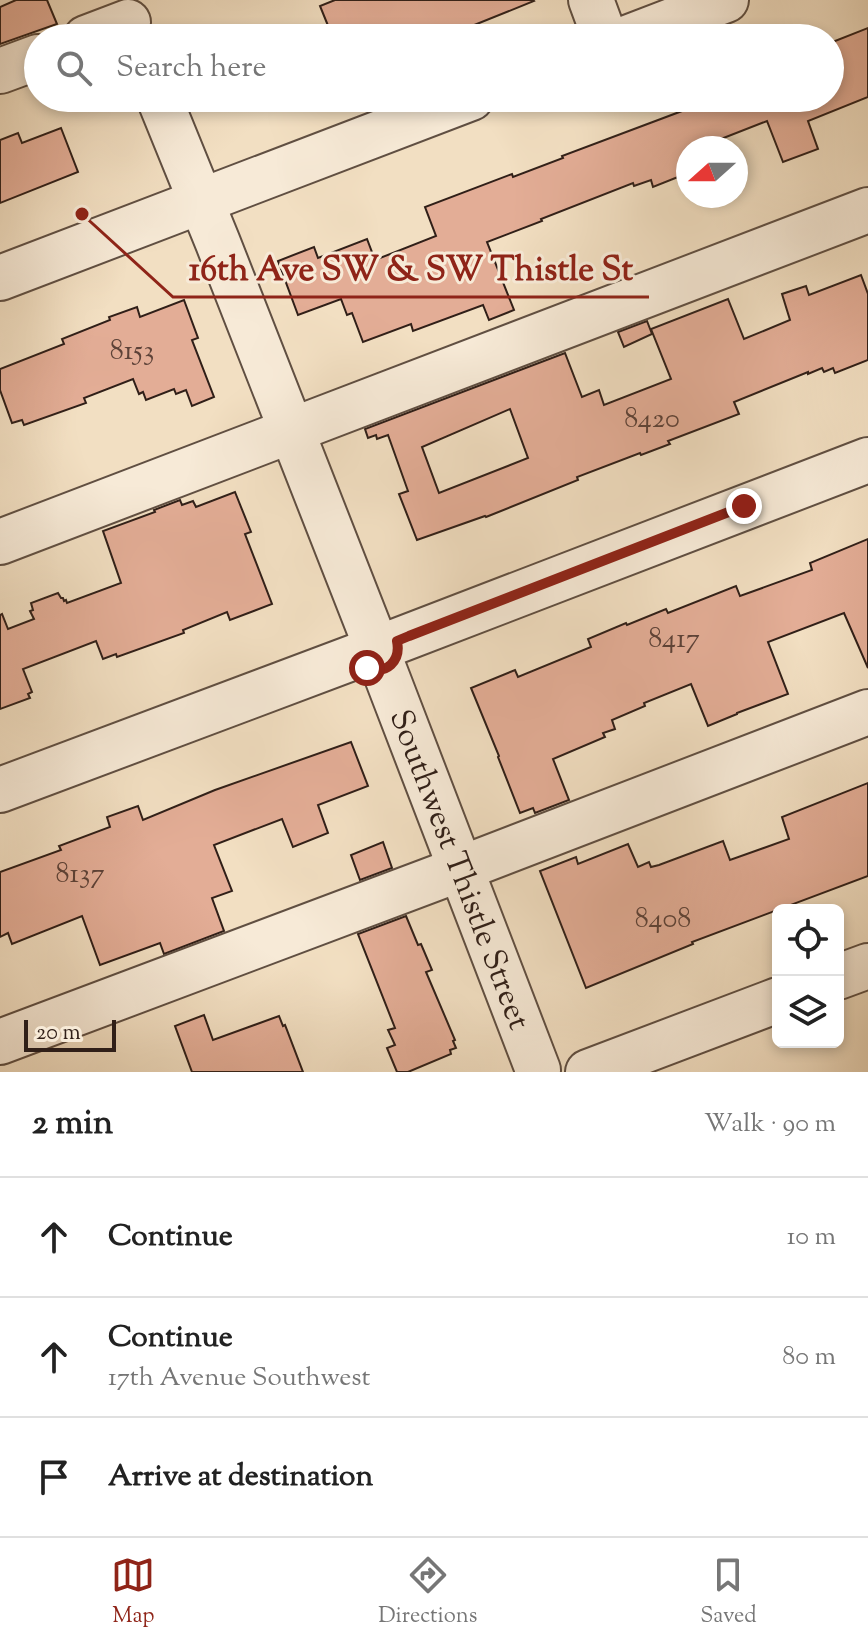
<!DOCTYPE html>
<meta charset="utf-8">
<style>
body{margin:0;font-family:"Sorts Mill Goudy",serif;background:#f6f6f6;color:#222}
.controls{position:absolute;right:24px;bottom:24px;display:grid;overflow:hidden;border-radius:12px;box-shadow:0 4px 12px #0003}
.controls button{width:72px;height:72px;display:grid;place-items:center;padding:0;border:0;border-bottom:2px solid #e0e0e0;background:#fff;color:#222;font:40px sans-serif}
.compass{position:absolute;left:676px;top:136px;width:72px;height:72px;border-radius:50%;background:#fff;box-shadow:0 4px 12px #0003;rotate:249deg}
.scale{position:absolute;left:24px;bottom:20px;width:92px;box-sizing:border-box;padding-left:8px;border:4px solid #301f18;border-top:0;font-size:22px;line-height:28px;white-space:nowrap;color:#301f18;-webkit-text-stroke:6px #f7ead7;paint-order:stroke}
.stop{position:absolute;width:24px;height:24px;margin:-18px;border:6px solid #8f2418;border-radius:50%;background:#fff}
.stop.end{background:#8f2418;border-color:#fff;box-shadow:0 2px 8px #0008}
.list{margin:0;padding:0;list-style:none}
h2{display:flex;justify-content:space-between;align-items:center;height:104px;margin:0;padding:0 32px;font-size:34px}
h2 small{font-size:26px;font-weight:400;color:#767676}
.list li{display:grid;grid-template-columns:52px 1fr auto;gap:24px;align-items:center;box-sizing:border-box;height:120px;padding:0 32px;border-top:2px solid #e0e0e0}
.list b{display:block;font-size:30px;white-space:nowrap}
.list p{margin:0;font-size:26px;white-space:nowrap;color:#767676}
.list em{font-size:26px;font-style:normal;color:#767676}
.icon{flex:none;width:44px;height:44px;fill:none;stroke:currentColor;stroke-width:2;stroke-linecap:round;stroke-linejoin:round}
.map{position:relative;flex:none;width:868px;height:1072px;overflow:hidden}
.search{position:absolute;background:#fff;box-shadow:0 4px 12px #0003;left:24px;right:24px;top:24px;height:88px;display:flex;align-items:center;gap:20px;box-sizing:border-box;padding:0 28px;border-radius:44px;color:#767676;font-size:30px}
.sheet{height:464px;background:#fff}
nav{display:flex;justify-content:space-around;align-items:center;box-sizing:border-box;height:112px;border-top:2px solid #e0e0e0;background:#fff;font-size:22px;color:#767676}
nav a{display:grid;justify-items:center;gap:4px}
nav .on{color:#8f2418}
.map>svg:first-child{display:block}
</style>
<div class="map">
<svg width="868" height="1072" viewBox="0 0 868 1072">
<rect width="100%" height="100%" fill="#f2dfc2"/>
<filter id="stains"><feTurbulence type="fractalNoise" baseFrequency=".0025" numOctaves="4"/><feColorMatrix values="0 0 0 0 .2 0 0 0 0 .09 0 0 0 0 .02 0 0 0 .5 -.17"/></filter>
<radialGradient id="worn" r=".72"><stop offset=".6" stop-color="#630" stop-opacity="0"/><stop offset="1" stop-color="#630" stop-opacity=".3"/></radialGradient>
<g fill="#e3ad96" stroke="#301f18" stroke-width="2" fill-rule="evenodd">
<polygon points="16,0 47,0 57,24 0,44 0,7"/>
<polygon points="335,0 533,0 534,1 442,38 333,38 320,6"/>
<polygon points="868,28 868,97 808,121 818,149 783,162 767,121 698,148 688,148 688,173 653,187 651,180 634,186 633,183 541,219 542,221 487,242 514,310 489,320 483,305 413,331 411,324 363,342 352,313 347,315 341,299 298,315 278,261 314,247 318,258 367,239 375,260 436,236 425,207 512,174 513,177 563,158 562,156 690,108 688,106 692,104 689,98 830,98 830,43"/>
<polygon points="61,128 78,172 0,203 0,140 18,133 22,143"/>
<path d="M861,275L868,294V360L835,373L833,368L824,372L822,368L808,374V372L734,402L739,414L668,441L670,444L641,455L640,453L577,477L578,480L486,517L485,516L417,540L399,494L408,491L388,435L377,439L376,435L368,438L365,429L565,353L582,397L599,390L604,405L671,379L651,329L728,299L744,339L790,320L782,294L806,286L809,295ZM510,409L528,458L439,493L422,447Z"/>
<polygon points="184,300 198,338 192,340 214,397 192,406 186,390 176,394 174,389 146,400 143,392 139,394 133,379 84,398 86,403 24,425 22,420 12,423 0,390 0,369 64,344 62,339 110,320 109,317 137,307 140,317"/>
<polygon points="647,321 652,334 624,347 618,332"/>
<polygon points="235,492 251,532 245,534 272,604 230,620 227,612 183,630 184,633 117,657 116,654 103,659 96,641 23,669 32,692 28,694 30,698 0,709 0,615 2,614 8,629 34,619 30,611 33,610 31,603 58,593 61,598 63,598 64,601 66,600 67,603 121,583 103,531 155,512 154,510 180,500 182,505 193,501 196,507"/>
<polygon points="868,539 868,668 844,613 768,642 788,694 737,713 737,714 708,726 691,684 644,703 645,706 612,720 615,729 603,733 605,737 553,759 569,800 535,813 533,808 520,813 498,757 499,756 471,688 515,670 518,677 591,647 588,639 626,623 627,625 666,609 668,613 736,586 740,596 812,570 810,563"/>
<polygon points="351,742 368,786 318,805 328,833 293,847 282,819 214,845 232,891 212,898 224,931 164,954 160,943 100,965 82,916 12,944 8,933 0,937 0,872 61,850 59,846 110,827 107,817 138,806 143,820 215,790"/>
<polygon points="868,783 868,876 692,942 693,944 586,988 540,871 576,857 578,864 628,844 638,867 649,862 651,867 659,865 723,841 730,860 789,839 782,817"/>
<polygon points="383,842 392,868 360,880 351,855"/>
<polygon points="406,916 418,945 421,944 432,970 426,972 455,1040 453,1041 456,1048 450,1050 451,1054 408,1072 397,1072 387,1048 395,1045 388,1030 395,1028 358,934"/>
<polygon points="204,1015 213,1040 279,1016 283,1026 285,1025 303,1072 192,1072 175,1026"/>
</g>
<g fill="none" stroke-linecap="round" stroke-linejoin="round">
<defs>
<g id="minor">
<polyline points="591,0 605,38"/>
<polyline points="86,38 128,22"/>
<polyline points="627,38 726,0"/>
<polyline points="0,71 38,57"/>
<polyline points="159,98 218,243 369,628"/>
<polyline points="0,278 471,98"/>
<polyline points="0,542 868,210"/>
<polyline points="397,641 868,460"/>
<polyline points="384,669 538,1070"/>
<polyline points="0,790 357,656"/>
<polyline points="838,977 868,966"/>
<polyline points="0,1042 460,869 868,712"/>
<polyline points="588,1072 778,1000"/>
</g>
</defs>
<use href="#minor" stroke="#604f42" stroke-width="48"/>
<use href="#minor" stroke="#f7ead7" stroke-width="44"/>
</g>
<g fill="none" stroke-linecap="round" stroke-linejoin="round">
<path stroke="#8f2418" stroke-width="10" d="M367,668C387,675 401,661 397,641L409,636L744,506"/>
</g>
<g text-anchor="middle" stroke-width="6" stroke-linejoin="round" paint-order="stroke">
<g font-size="28" fill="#5d4238">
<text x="132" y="359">8153</text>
<text x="652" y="427">8420</text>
<text x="674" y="647">8417</text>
<text x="80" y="882">8137</text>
<text x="663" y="927">8408</text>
</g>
<g font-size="32" fill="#301f18" stroke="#f7ead7">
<text transform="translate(461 869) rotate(69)" y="11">Southwest Thistle Street</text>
</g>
</g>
<path fill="none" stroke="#8f2418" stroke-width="3" d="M82 214L173 297H649"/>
<circle fill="#8f2418" stroke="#f7ead7" stroke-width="3" cx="82" cy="214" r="8"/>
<g font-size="34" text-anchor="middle" font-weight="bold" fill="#8f2418" stroke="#f7ead7" stroke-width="6" stroke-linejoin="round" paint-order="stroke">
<text x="411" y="280">16th Ave SW &amp; SW Thistle St</text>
</g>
<rect width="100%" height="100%" filter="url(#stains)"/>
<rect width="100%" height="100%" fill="url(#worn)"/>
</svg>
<div class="controls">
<button><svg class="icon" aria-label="locate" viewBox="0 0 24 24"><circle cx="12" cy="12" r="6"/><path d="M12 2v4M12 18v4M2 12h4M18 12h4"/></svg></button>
<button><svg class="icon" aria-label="layers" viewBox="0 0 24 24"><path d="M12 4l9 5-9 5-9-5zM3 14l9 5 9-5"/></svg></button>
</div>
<svg class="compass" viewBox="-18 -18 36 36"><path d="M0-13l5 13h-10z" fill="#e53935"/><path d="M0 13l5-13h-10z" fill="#767676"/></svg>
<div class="scale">20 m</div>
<div class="stop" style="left:367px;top:668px"></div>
<div class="stop end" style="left:744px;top:506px"></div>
<div class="search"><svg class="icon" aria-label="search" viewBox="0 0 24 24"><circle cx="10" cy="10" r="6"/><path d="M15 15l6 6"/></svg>Search here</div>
</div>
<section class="sheet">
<h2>2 min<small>Walk · 90 m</small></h2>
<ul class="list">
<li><svg class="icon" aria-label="ahead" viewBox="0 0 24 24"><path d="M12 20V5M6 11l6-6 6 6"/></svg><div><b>Continue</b></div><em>10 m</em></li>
<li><svg class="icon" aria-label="ahead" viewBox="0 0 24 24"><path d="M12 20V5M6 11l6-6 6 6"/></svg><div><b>Continue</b><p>17th Avenue Southwest</p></div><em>80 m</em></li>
<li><svg class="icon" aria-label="arrive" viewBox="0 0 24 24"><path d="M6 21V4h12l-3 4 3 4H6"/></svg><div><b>Arrive at destination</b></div></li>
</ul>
</section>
<nav>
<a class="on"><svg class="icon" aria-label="map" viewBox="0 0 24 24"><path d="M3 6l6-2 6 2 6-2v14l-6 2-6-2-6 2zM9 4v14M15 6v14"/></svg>Map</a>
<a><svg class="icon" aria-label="directions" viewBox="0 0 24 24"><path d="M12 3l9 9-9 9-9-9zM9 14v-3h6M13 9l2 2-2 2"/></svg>Directions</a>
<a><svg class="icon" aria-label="saved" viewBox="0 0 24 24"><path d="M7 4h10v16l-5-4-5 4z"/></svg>Saved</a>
</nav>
